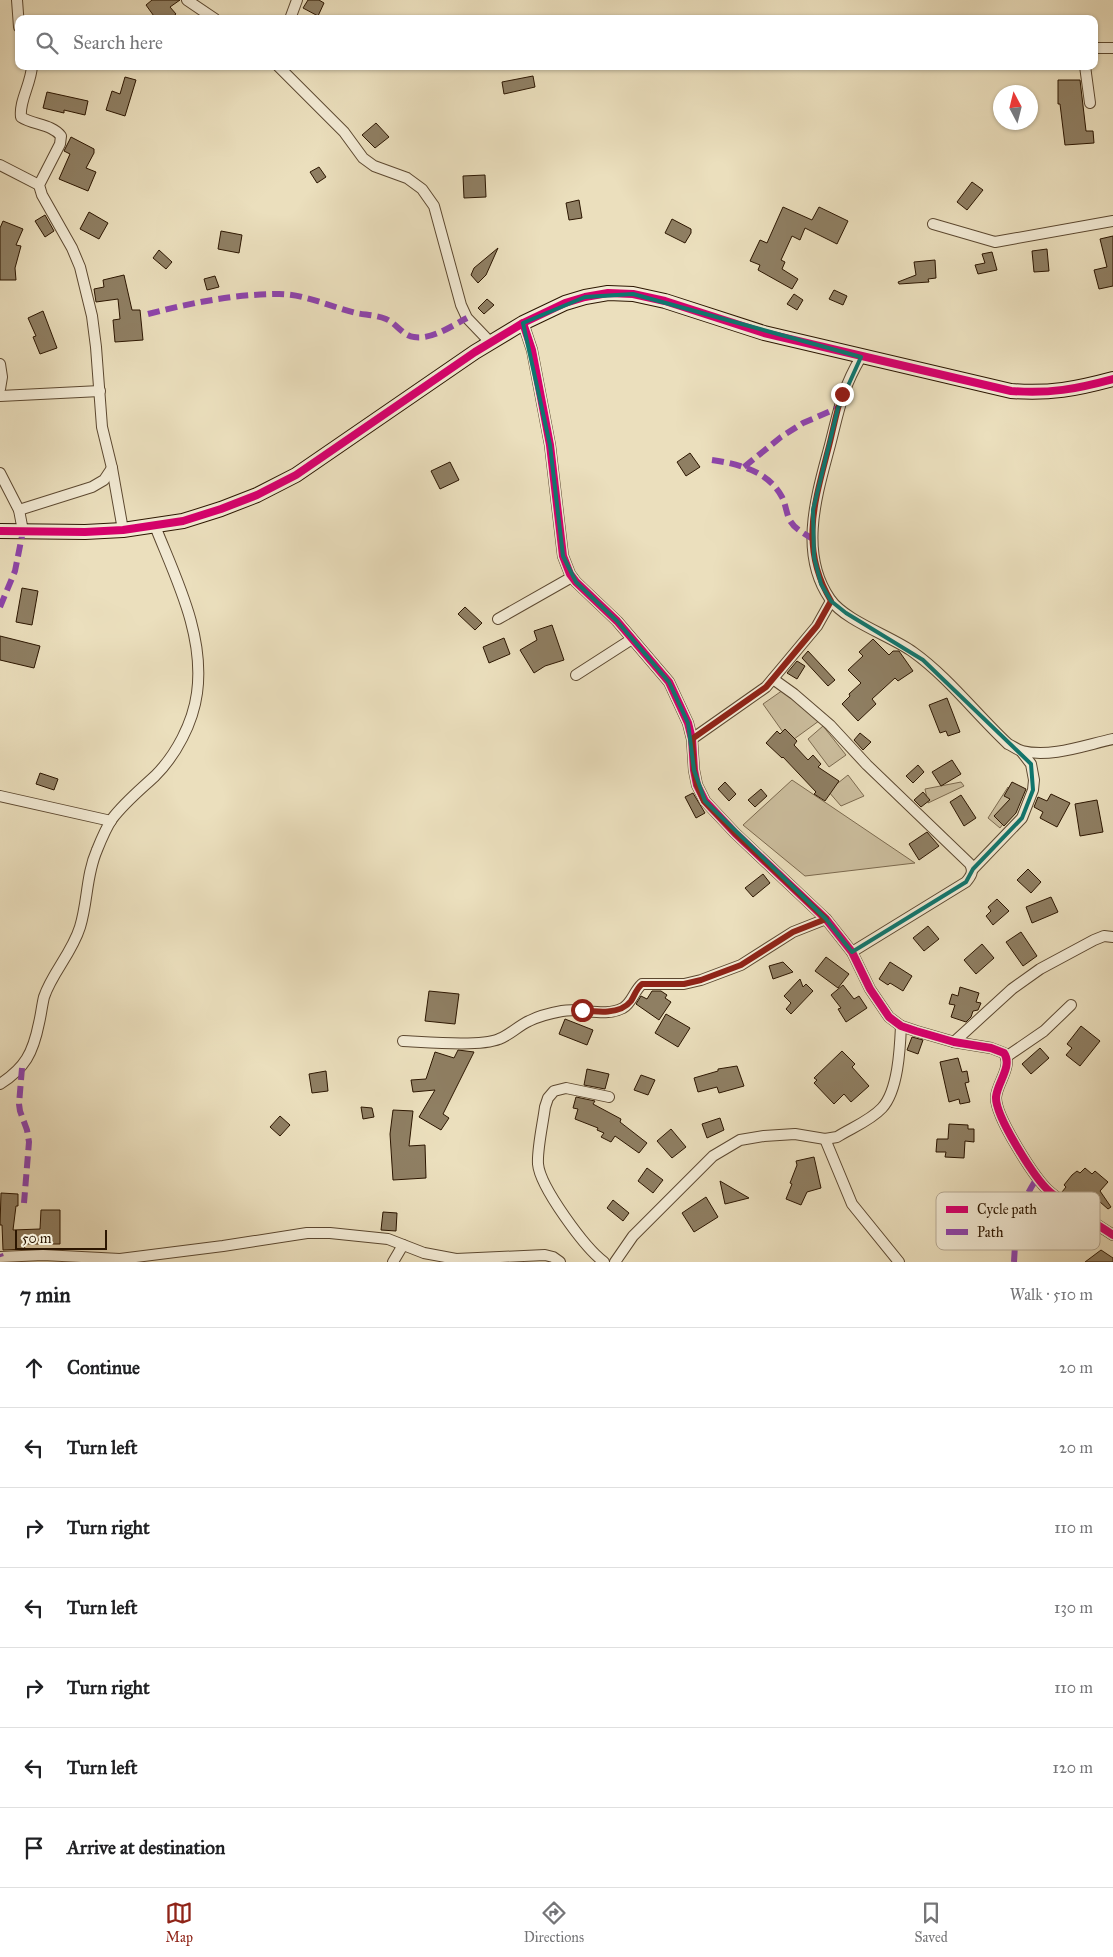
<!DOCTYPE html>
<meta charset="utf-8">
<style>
body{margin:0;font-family:"IM FELL Great Primer",serif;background:#f6f6f6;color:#202124}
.compass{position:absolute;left:993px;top:85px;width:45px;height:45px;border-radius:50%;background:#fff;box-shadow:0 1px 4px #0004;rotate:353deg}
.scale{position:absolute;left:15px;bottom:12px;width:92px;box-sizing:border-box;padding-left:5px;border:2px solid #2c1601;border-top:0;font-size:14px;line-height:18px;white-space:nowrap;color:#2c1601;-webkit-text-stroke:4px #f2ead4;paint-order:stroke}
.stop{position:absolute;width:15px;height:15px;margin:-11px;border:4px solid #8f2418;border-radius:50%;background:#fff}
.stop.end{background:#8f2418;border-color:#fff;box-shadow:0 1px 5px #0008}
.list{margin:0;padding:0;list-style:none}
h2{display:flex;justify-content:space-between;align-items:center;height:65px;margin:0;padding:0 20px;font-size:21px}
h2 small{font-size:16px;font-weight:400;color:#757577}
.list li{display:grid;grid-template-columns:32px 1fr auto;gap:15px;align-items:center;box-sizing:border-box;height:80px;padding:0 20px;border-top:1px solid #e0e0e0}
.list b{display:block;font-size:19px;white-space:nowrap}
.list em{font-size:16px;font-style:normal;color:#757577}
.icon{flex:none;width:28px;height:28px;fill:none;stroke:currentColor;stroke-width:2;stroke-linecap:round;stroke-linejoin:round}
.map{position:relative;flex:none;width:1113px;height:1262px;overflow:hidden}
.search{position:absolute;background:#fff;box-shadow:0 1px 4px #0004;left:15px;right:15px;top:15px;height:55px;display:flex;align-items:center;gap:12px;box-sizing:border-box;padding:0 18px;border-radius:10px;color:#757577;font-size:19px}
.sheet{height:625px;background:#fff}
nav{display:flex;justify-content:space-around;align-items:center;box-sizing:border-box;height:70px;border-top:1px solid #e0e0e0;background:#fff;font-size:14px;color:#757577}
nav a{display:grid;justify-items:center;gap:2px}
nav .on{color:#8f2418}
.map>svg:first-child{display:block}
</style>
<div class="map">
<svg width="1113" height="1262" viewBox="0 0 1113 1262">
<rect width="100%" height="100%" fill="#ebdfbd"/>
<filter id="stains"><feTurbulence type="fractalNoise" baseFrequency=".004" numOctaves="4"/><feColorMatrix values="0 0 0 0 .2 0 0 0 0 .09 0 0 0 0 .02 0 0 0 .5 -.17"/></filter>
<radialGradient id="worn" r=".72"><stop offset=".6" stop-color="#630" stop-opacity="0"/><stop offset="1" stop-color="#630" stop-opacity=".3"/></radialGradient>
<g fill="#cbbd9d" stroke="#7c6a4f">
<polygon points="783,690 823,718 790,742 763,704"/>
<polygon points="823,726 846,755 829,767 808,739"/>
<polygon points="848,775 864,796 841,806 828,791"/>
<polygon points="792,780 915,863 805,876 743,825"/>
<polygon points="961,782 964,786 928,803 925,789"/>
<polygon points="1008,787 1016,806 1000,828 988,818"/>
</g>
<g fill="#8f7f63" stroke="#2c1601">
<polygon points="152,0 180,0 170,7 176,14 170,19 156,19 146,5"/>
<polygon points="308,0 319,0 324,3 318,16 303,8"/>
<polygon points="533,76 535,87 504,94 502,82"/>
<polygon points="125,77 136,80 125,116 106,110 112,91 120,94"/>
<polygon points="1058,80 1080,80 1086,131 1093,131 1094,143 1065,145 1060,104 1058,104"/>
<polygon points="47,92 88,101 85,115 64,110 64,113 43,108"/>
<polygon points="376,123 389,137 375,148 362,135"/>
<polygon points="71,137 94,149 94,153 86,168 96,172 88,191 59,179 70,154 64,151"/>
<polygon points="319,167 326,177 317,183 310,172"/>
<polygon points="485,175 486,197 464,198 463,176"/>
<polygon points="972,182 983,190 967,210 957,202"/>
<polygon points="579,200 582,218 569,220 566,203"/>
<polygon points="783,207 812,220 819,207 848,221 837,244 805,228 800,240 792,236 781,260 785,262 782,269 798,279 792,289 758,270 760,265 750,261 760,240 767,243"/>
<polygon points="89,212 108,223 99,239 80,229"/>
<polygon points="45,215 54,231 45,237 35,221"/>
<polygon points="672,219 691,229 691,233 685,243 665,233"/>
<polygon points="3,221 23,229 16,245 21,246 15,268 16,280 0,280 0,228"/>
<polygon points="221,231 242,235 239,253 218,249"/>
<polygon points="1113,236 1113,286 1099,289 1094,270 1107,267 1100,239"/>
<polygon points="498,248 486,275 478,283 471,275 474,268"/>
<polygon points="1047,249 1049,271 1034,272 1032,251"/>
<polygon points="159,250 172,262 166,269 153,258"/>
<polygon points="992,252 997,270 978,274 975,265 985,263 982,254"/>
<polygon points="935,260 936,278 928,279 929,282 899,284 898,282 916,275 914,262"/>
<polygon points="124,275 132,310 140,310 143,340 115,342 113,320 120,319 118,299 96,302 94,289 104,287 103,280"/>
<polygon points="215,276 219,287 207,290 204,279"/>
<polygon points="834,290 847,296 843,305 829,299"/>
<polygon points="794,294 803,300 797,310 787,304"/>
<polygon points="487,299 494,305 484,314 478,308"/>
<polygon points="43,311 57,348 40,354 33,337 36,336 28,318"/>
<polygon points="690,453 700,467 686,476 677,462"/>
<polygon points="450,462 459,480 440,489 431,471"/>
<polygon points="22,588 38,591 32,625 16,622"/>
<polygon points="465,607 482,623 475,630 458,614"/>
<polygon points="552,625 564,660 545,666 534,673 520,650 537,640 534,631"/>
<polygon points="0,636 40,646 34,668 0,660"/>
<polygon points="504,638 510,654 489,663 483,647"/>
<polygon points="873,639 889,655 893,651 899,651 913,671 898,681 895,678 872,699 876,704 858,721 842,704 850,696 849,694 861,683 848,670 863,656 859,652"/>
<polygon points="808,651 835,680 828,686 802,658"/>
<polygon points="797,661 805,666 797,679 787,673"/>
<polygon points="947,698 960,732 948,736 946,731 940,733 929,705"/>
<polygon points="785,729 797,741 794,745 808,760 813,755 821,764 818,767 839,781 825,801 814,794 816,792 783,757 782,758 766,743 777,731 780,734"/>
<polygon points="860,733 871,742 863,750 854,740"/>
<polygon points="952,760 961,774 941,786 932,772"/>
<polygon points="918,765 924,772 913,783 906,776"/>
<polygon points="40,773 58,779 54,790 36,784"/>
<polygon points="725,782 736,794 729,801 718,789"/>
<polygon points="1012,782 1026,789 1016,813 1004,826 994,816 1010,799 1004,796"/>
<polygon points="761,789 767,796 755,807 748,800"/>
<polygon points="923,792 930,800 921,807 914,800"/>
<polygon points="693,793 705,813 696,818 685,797"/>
<polygon points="1051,794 1070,803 1057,827 1040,818 1043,812 1034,807 1038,797 1047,801"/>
<polygon points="961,795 976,818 964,826 950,802"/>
<polygon points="1097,800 1103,832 1080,836 1075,804"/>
<polygon points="927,832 939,846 919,860 909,844"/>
<polygon points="1028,869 1041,882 1031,893 1017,880"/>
<polygon points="763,874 770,883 753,897 745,888"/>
<polygon points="1051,897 1058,912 1032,923 1026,907"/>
<polygon points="997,899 1009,911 993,925 986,916 991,911 988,907"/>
<polygon points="928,926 939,939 924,951 913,938"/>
<polygon points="1021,932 1037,956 1023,966 1006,942"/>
<polygon points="982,944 994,958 976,974 964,960"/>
<polygon points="826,957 849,974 838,988 815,971"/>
<polygon points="783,962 793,972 773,979 769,966"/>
<polygon points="890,962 912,976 903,991 890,983 888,985 879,979"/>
<polygon points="800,979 803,987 806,984 813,991 791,1014 786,1009 791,1003 784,996"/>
<polygon points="843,985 854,999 859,996 867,1008 846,1022 838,1009 841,1008 831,995"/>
<polygon points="960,987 979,993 976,1002 981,1003 978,1010 973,1011 971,1017 966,1022 951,1017 955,1005 949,1004 952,994 958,996"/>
<polygon points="429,991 459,994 455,1024 425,1021"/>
<polygon points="652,991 661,991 667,995 665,998 671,1002 659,1020 636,1004 641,996 647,999"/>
<polygon points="666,1014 690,1028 678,1047 655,1033"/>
<polygon points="565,1019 593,1030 587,1045 559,1034"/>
<polygon points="1081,1026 1100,1041 1080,1066 1066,1055 1072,1048 1067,1044"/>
<polygon points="912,1037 923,1040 918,1054 907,1050"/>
<polygon points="1040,1048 1049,1058 1031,1074 1022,1064"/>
<polygon points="458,1050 474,1052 443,1114 449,1118 441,1130 419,1117 435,1090 413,1092 411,1080 426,1079 435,1052 454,1058"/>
<polygon points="842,1051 855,1064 852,1067 869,1086 851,1102 844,1094 834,1104 814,1083 817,1080 814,1078"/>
<polygon points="958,1058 962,1072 967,1071 969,1082 965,1083 970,1102 960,1104 959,1099 949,1102 940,1062"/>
<polygon points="737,1066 744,1086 719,1093 717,1087 698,1092 694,1078 718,1071 718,1069"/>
<polygon points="587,1069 609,1074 605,1089 584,1085"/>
<polygon points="326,1071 328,1091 312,1093 309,1074"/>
<polygon points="641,1075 655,1080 648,1095 634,1090"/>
<polygon points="576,1097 595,1101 593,1104 621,1119 620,1122 647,1143 639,1153 615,1136 611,1142 601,1137 604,1133 597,1130 598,1128 575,1119 578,1109 573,1108"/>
<polygon points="361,1107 372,1108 374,1117 363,1119"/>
<polygon points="393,1110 413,1111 409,1146 425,1145 426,1178 393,1180 390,1134"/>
<polygon points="280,1116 290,1125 280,1136 270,1127"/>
<polygon points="720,1118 724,1130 707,1138 702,1124"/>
<polygon points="949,1124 968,1125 968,1129 974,1129 974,1142 965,1141 964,1158 945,1157 946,1152 936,1152 937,1139 948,1139"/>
<polygon points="671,1129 686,1147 672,1158 657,1141"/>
<polygon points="814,1157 821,1188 807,1192 801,1205 786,1199 792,1184 790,1183 797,1165 796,1161"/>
<polygon points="647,1168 663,1180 653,1193 638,1181"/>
<polygon points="1085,1168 1092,1174 1095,1171 1108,1182 1100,1191 1111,1207 1108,1209 1092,1195 1083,1205 1079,1202 1078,1204 1062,1192 1066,1187 1064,1185 1072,1175 1077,1171 1080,1173"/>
<polygon points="720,1181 749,1198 725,1204"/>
<polygon points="1,1193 18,1194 18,1206 16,1206 13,1230 40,1229 41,1210 60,1210 60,1244 24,1244 25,1249 3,1250 2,1225 0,1225"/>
<polygon points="706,1197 718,1217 694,1232 682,1213"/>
<polygon points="613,1200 629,1213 623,1221 607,1208"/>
<polygon points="383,1212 397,1213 396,1231 381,1230"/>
<polygon points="1101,1250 1113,1258 1113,1262 1085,1262"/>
</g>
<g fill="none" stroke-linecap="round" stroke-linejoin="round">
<defs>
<g id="street">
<polyline points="17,0 19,27"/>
<polyline points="187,0 215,19"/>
<polyline points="290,19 297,0"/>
<polyline points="1094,48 1113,48"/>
<path d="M32,66C31,84 19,101 21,117C33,125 52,124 61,136L60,144L39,185L42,195L72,248L80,267L92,316L96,347L102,427L112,468L123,530"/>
<polyline points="278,66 344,132 363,158 374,166 407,178 422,189 434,206 461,305 467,318 490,342"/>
<polyline points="1085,66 1090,103"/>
<polyline points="0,165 39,185"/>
<polyline points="933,224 995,242 1113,221"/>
<path d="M523,323L532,350L550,445L563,556L570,574L576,582L617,621L669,682L688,723L692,739L694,770L697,785L705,801L735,833L826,919L852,952L870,989L889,1017L901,1026L916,1031L954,1042L991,1048L1004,1053C1013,1066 997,1083 996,1097C995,1116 1035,1179 1050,1192C1069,1208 1092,1221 1113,1235"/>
<path d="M861,357C842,389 839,410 830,445C817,494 798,553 830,599C845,621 891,636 913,652C948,677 976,714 1008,744C1013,746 1017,750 1022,751C1051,758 1085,745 1113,739"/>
<polyline points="0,364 2,377 0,389"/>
<polyline points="0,396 100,391"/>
<polyline points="0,473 19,510 23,531"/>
<polyline points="19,510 92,487 104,480 112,468"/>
<polyline points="498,619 572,577"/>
<polyline points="576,675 632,639"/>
<path d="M773,679L794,694L830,725L867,765L970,864C974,872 971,876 966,882L852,952"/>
<polyline points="692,739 766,687 817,626 831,601"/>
<polyline points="0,796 111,821"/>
<polyline points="973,869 1022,818 1033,790 1034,780 1031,764 1021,751"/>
<path d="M403,1041C426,1042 480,1047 499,1039C510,1035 518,1026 529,1021C539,1016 551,1013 562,1011C582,1007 604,1018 623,1008C632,1003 634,991 642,984H684L701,980L741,965L793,932L826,919"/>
<polyline points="954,1042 1012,989 1040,969 1094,940 1104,936 1113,937"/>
<polyline points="1006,1057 1044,1031 1071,1005"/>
<path d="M0,1084C25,1068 33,1053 39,1023C41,1015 42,1005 44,997C52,973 72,953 80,927C88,901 86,875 97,850C101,840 106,828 112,819C125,802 140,790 155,776C176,755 193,723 197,693C205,635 176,579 155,526"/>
<polyline points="825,1139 852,1204 899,1262"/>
<polyline points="0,1257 43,1255 120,1259 223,1246 307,1233 330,1233 388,1239 424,1253 456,1259 545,1255 553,1257 560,1262"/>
<polyline points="393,1262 403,1245"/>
<path d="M604,1262C585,1248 540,1187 538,1164C537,1149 543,1123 545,1107L548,1098L554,1091L566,1088L609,1097"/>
<path d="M615,1262L633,1236L713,1156L740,1140L764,1136L795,1134L825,1139L837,1137C851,1128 870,1121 882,1108C898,1091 900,1049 901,1026"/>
</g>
<path id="secondary" d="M0,531L85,532L123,530L183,521L221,509L257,495L296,475L475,352L523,323L565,303L585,297L608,293L633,294L665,301L764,333L1011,391C1050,394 1076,389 1113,379"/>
</defs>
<use href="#street" stroke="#5c4830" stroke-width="12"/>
<use href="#secondary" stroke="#2c1601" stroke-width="16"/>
<use href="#street" stroke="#f2ead4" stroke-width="10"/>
<use href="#secondary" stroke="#f2ead4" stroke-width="14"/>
<g stroke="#8e44ad" stroke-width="6" stroke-dasharray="12 6" stroke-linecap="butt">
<path d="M148,314C191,303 234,294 279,294C305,294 331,307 356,313C366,315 376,315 386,319C396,323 403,336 414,337C431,340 452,326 467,318"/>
<path d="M712,460C739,464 768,471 782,497C785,503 786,510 788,516C792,528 802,532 813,539"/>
<polyline points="744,467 781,437 803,423 838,408"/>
<polyline points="0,607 15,571 23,531"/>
<polyline points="22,1068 19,1104 20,1111 27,1130 29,1142 24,1203"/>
<polyline points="0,1254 1,1257"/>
<path d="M1014,1262C1016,1226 1017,1209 1037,1178"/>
</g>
<defs>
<g id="cycleway">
<path d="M523,323L532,350L550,445L563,556L570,574L576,582L617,621L669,682L688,723L692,739L694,770L697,785L705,801L735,833L826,919L852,952L870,989L889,1017L901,1026L916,1031L954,1042L991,1048L1004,1053C1013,1066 997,1083 996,1097C995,1116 1035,1179 1050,1192C1069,1208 1092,1221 1113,1235"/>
<path d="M0,531L85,532L123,530L183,521L221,509L257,495L296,475L475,352L523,323L565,303L585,297L608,293L633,294L665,301L764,333L1011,391C1050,394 1076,389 1113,379"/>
</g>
</defs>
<use href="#cycleway" stroke="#f2ead4" stroke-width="11"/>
<use href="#cycleway" stroke="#d6006c" stroke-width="8"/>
</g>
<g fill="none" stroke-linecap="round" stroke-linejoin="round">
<path stroke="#8f2418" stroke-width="6" d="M582,1010C597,1012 620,1015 631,1001C635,995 636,989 642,984H684L701,980L741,965L793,932L826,919L735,833L704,801L697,785L694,770L692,739L766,687L817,626L831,601C800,549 814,504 828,450C833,431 836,413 842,394"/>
</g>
<path fill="none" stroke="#0f766e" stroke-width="4" stroke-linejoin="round" d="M633,294L861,357L838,408L813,510L814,557L821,584L831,601L846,613L923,660L1031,764L1033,790L1022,818L973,869L966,882L852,952L826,919L705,801L694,770L688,723L669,682L617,621L576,582L563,556L550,445L523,323L585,297Z"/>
<rect x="936" y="1192" width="164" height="58" rx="8" fill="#f2ead4" stroke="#b7aa95" stroke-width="1"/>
<rect x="946" y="1206" width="22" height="7" fill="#d6006c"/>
<rect x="946" y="1229" width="22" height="6" fill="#8e44ad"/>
<g font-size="14" fill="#2c1601">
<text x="977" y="1214">Cycle path</text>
<text x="977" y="1237">Path</text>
</g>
<rect width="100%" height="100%" filter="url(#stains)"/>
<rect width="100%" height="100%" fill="url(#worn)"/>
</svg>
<svg class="compass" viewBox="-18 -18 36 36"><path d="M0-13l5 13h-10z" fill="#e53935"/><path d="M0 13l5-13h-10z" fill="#757577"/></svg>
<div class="scale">50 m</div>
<div class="stop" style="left:582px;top:1010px"></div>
<div class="stop end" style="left:842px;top:394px"></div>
<div class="search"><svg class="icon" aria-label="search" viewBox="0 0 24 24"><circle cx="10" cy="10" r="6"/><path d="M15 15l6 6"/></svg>Search here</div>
</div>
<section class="sheet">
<h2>7 min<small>Walk · 510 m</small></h2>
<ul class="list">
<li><svg class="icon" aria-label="ahead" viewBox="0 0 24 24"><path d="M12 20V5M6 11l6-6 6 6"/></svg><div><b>Continue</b></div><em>20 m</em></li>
<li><svg class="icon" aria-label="left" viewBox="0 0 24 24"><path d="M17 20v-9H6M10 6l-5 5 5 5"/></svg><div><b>Turn left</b></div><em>20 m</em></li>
<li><svg class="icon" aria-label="right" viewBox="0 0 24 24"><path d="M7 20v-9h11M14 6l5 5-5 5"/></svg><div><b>Turn right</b></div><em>110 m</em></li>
<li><svg class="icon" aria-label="left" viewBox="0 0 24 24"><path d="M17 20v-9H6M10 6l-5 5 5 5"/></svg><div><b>Turn left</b></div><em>130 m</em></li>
<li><svg class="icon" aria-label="right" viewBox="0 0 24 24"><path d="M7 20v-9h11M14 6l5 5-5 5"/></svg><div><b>Turn right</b></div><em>110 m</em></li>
<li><svg class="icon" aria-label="left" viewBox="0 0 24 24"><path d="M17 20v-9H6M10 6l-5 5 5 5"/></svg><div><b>Turn left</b></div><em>120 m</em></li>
<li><svg class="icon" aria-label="arrive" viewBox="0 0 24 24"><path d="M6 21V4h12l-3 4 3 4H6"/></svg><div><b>Arrive at destination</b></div></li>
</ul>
</section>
<nav>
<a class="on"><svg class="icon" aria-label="map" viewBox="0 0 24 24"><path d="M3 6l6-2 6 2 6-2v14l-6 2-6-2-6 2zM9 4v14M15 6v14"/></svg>Map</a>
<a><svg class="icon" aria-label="directions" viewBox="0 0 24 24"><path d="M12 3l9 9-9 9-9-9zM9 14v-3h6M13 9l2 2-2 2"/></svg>Directions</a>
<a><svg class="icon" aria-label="saved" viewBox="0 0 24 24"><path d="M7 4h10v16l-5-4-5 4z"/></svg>Saved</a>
</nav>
